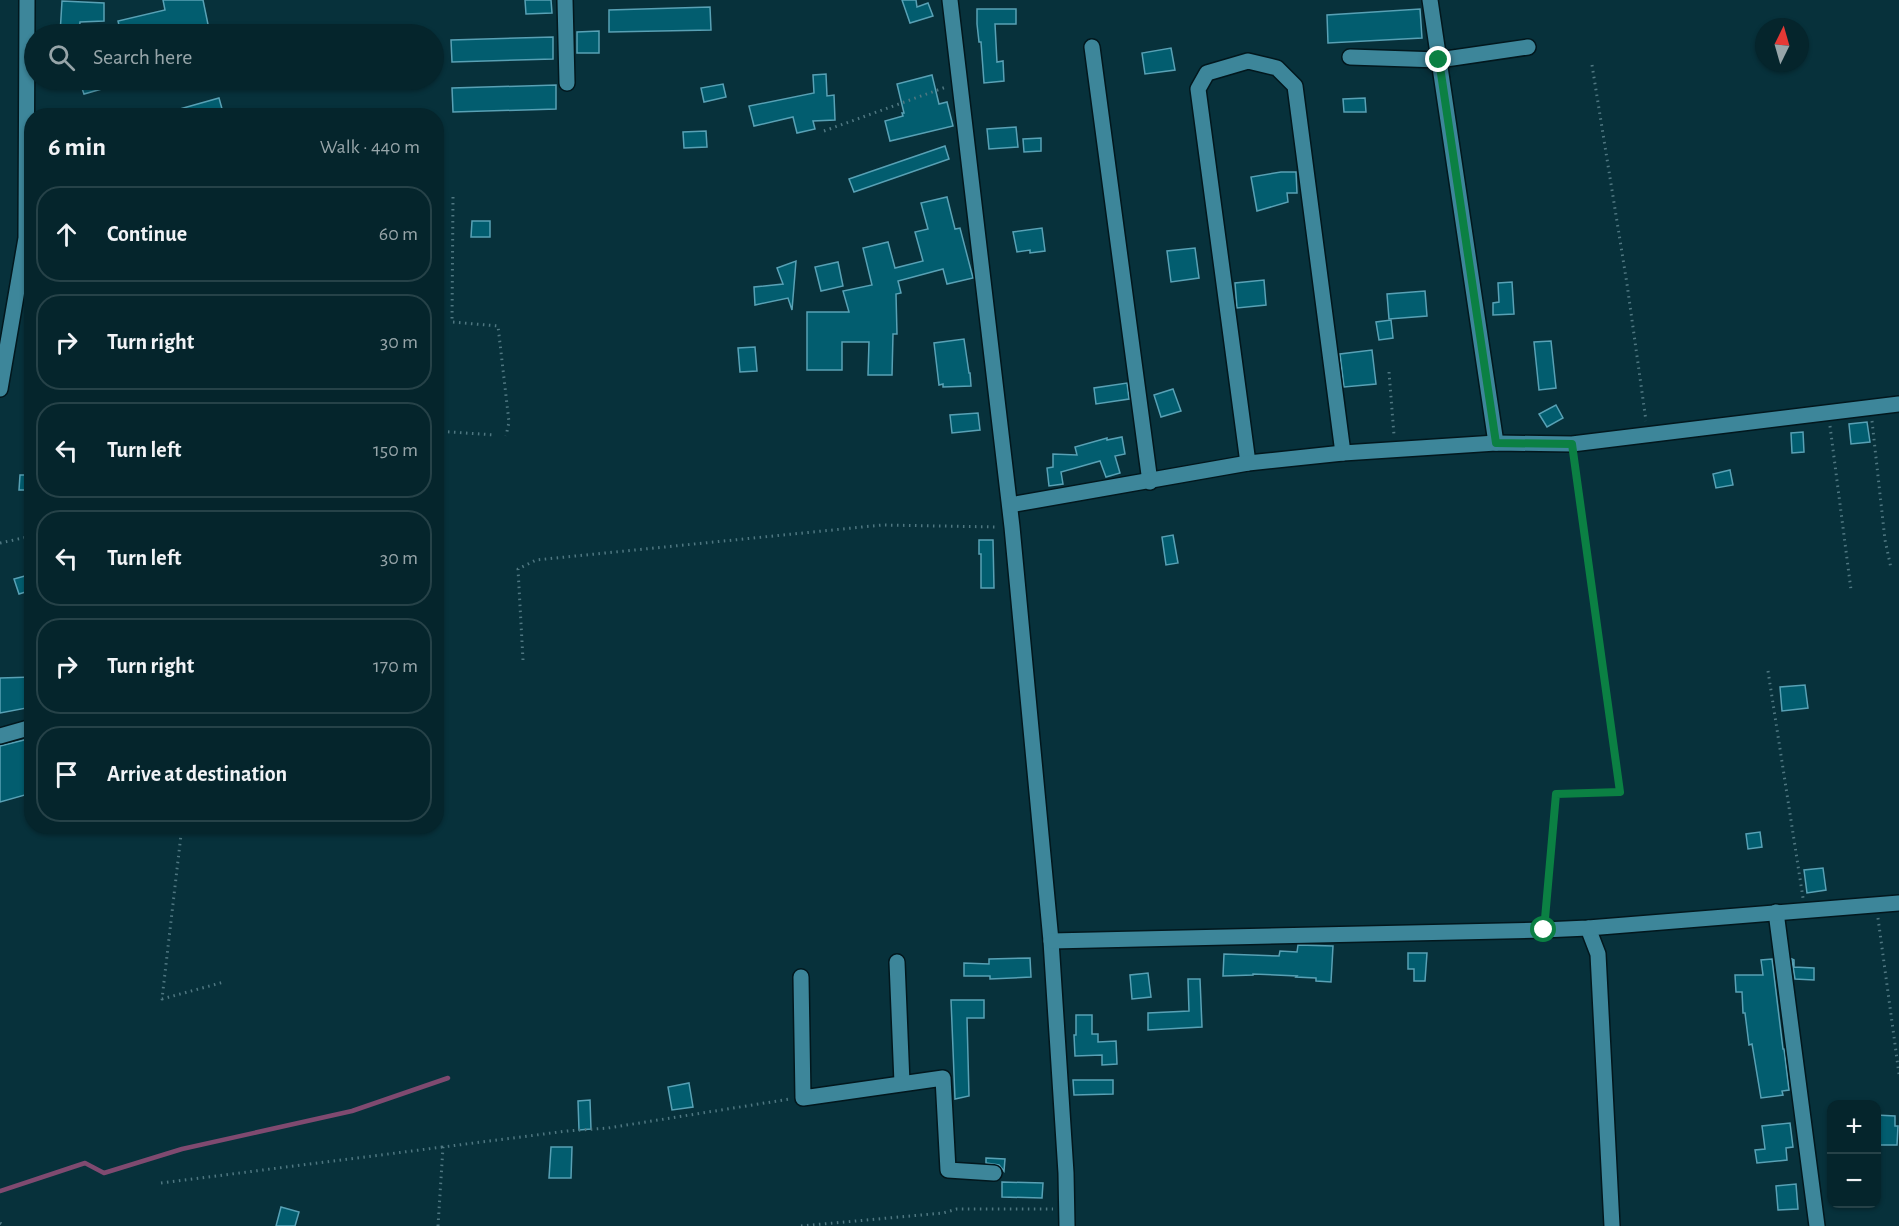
<!DOCTYPE html>
<meta charset="utf-8">
<style>
body{margin:0;font-family:"Alegreya Sans",sans-serif;background:#133138;color:#f1f3f6}
.controls{position:absolute;right:18px;bottom:18px;display:grid;overflow:hidden;border-radius:12px;box-shadow:0 2px 4px #0004}
.controls button{width:54px;height:54px;display:grid;place-items:center;padding:0;border:0;border-bottom:2px solid #264248;background:#05252c;color:#f1f3f6;font:30px sans-serif}
.compass{position:absolute;left:1755px;top:18px;width:54px;height:54px;border-radius:50%;background:#05252c;box-shadow:0 2px 4px #0004;rotate:5deg}
.stop{position:absolute;width:18px;height:18px;margin:-14px;border:4px solid #0b8043;border-radius:50%;background:#fff}
.stop.end{background:#0b8043;border-color:#fff;box-shadow:0 2px 6px #0008}
.list{margin:0;padding:0;list-style:none}
h2{display:flex;justify-content:space-between;align-items:center;height:78px;margin:0;padding:0 24px;font-size:26px}
h2 small{font-size:20px;font-weight:400;color:#97a5a9}
.list li{display:grid;grid-template-columns:39px 1fr auto;gap:18px;align-items:center;box-sizing:border-box;height:96px;margin:0 12px 12px;padding:0 12px;border:2px solid #264248;border-radius:24px}
.list b{display:block;font-size:22px;white-space:nowrap}
.list em{font-size:20px;font-style:normal;color:#97a5a9}
.icon{flex:none;width:33px;height:33px;fill:none;stroke:currentColor;stroke-width:2;stroke-linecap:round;stroke-linejoin:round}
.map{position:relative;flex:none;width:1899px;height:1226px;overflow:hidden}
.search{position:absolute;background:#05252c;box-shadow:0 2px 4px #0004;left:24px;top:24px;width:420px;height:66px;display:flex;align-items:center;gap:15px;box-sizing:border-box;padding:0 21px;border-radius:33px;color:#97a5a9;font-size:22px}
.panel{position:absolute;background:#05252c;box-shadow:0 2px 4px #0004;left:24px;top:108px;width:420px;height:726px;border-radius:24px}
.map>svg:first-child{display:block}
</style>
<div class="map">
<svg width="1899" height="1226" viewBox="0 0 1899 1226">
<rect width="100%" height="100%" fill="#07313b"/>
<g fill="none" stroke-linecap="round" stroke-linejoin="round">
<polyline stroke="#7f4a70" stroke-width="4.5" points="0,1191 85,1163 104,1173 182,1149 352,1111 448,1078"/>
</g>
<g fill="#025d6f" stroke="#58a1b5" stroke-width="1.5">
<polygon points="163,0 203,0 210,34 121,34 118,21 165,10"/>
<polygon points="525,0 551,0 552,13 526,14"/>
<polygon points="902,0 916,0 917,7 928,3 933,16 910,23"/>
<polygon points="62,1 104,3 104,21 80,22 79,34 60,34"/>
<polygon points="710,7 711,30 609,32 609,10"/>
<polygon points="977,9 1016,9 1016,24 995,24 997,62 1003,61 1004,81 984,83 981,42 979,42 977,24"/>
<polygon points="1420,9 1422,38 1328,43 1327,15"/>
<polygon points="599,31 599,53 577,53 577,32"/>
<polygon points="553,37 553,59 452,62 451,40"/>
<polygon points="1171,48 1175,70 1145,74 1142,53"/>
<polygon points="826,74 827,96 834,95 835,120 813,121 815,129 797,133 793,117 754,126 749,106 814,93 813,75"/>
<polygon points="932,75 939,104 947,102 953,126 890,141 885,121 903,116 902,113 904,113 897,84"/>
<polygon points="79,80 122,80 123,83 84,94"/>
<polygon points="723,84 726,97 704,102 701,88"/>
<polygon points="556,85 556,109 453,112 452,88"/>
<polygon points="219,98 224,116 170,116 169,112"/>
<polygon points="1365,98 1366,112 1344,112 1343,99"/>
<polygon points="1016,127 1018,147 989,149 987,129"/>
<polygon points="706,131 707,147 684,148 683,132"/>
<polygon points="1041,138 1041,151 1024,152 1023,139"/>
<polygon points="945,146 949,159 854,192 849,179"/>
<polygon points="1281,172 1296,172 1297,193 1287,193 1288,202 1257,211 1251,177"/>
<polygon points="947,197 955,229 960,228 973,278 947,284 943,269 898,281 901,293 896,294 897,334 893,334 892,375 868,375 869,342 842,342 842,370 807,370 807,312 849,312 843,291 872,285 863,248 888,242 895,268 923,261 915,232 928,229 921,203"/>
<polygon points="472,221 490,221 490,237 471,237"/>
<polygon points="1042,228 1045,251 1030,253 1030,250 1017,252 1013,232"/>
<polygon points="1195,248 1199,278 1171,282 1167,251"/>
<polygon points="796,261 792,310 788,298 755,305 754,287 783,284 777,268"/>
<polygon points="838,262 843,286 821,291 815,267"/>
<polygon points="1264,280 1266,305 1237,308 1235,283"/>
<polygon points="1512,282 1514,314 1493,315 1493,303 1499,302 1498,283"/>
<polygon points="1425,291 1427,316 1389,319 1387,294"/>
<polygon points="1391,320 1393,338 1379,340 1376,322"/>
<polygon points="964,339 969,373 970,373 971,386 943,387 943,384 939,385 934,343"/>
<polygon points="1551,341 1556,388 1539,390 1534,342"/>
<polygon points="755,347 757,371 740,372 738,348"/>
<polygon points="1372,350 1376,384 1344,387 1340,354"/>
<polygon points="1127,383 1129,399 1096,404 1094,388"/>
<polygon points="1173,389 1181,411 1161,417 1154,395"/>
<polygon points="1556,405 1563,418 1547,427 1539,414"/>
<polygon points="978,413 980,430 952,433 950,415"/>
<polygon points="1867,422 1870,442 1851,444 1849,424"/>
<polygon points="1803,432 1804,452 1792,453 1791,433"/>
<polygon points="1122,437 1125,454 1115,456 1120,473 1106,477 1100,461 1061,472 1063,484 1049,486 1047,468 1053,467 1053,454 1077,455 1075,447 1107,438 1107,440"/>
<polygon points="1730,470 1733,485 1716,488 1713,474"/>
<polygon points="20,475 32,475 32,490 19,490"/>
<polygon points="1173,535 1178,563 1166,565 1162,537"/>
<polygon points="979,540 993,540 994,588 981,588 981,554 979,554"/>
<polygon points="32,574 32,590 19,594 14,579"/>
<polygon points="32,677 32,707 0,713 0,678"/>
<polygon points="1805,685 1808,708 1782,711 1780,687"/>
<polygon points="32,738 32,793 0,802 0,746"/>
<polygon points="1760,832 1762,847 1748,849 1746,834"/>
<polygon points="1823,868 1826,890 1807,893 1804,870"/>
<polygon points="1298,945 1333,946 1331,982 1316,981 1316,978 1296,977 1297,976 1253,974 1253,975 1223,976 1224,954 1279,956 1280,951 1297,952"/>
<polygon points="1408,953 1427,953 1425,981 1414,981 1414,969 1408,969"/>
<polygon points="1030,958 1031,977 990,979 990,976 964,976 964,963 989,964 989,959"/>
<polygon points="1772,959 1783,1049 1784,1049 1789,1090 1782,1091 1783,1095 1761,1098 1752,1044 1749,1045 1745,1013 1743,1013 1742,992 1736,992 1735,975 1763,975 1761,960"/>
<polygon points="1792,959 1794,960 1794,967 1814,968 1814,980 1795,979"/>
<polygon points="1148,973 1151,997 1132,999 1130,975"/>
<polygon points="1188,979 1200,979 1202,1027 1148,1030 1148,1013 1189,1011"/>
<polygon points="951,1000 984,1000 984,1018 967,1018 969,1096 955,1099"/>
<polygon points="1076,1015 1092,1015 1092,1034 1098,1034 1098,1042 1116,1041 1117,1064 1102,1065 1102,1055 1075,1056 1074,1035 1076,1035"/>
<polygon points="1073,1080 1113,1080 1113,1094 1074,1095"/>
<polygon points="689,1083 693,1107 672,1110 668,1087"/>
<polygon points="590,1100 591,1129 579,1130 578,1101"/>
<polygon points="1876,1115 1895,1116 1895,1126 1898,1126 1897,1145 1877,1145"/>
<polygon points="1790,1123 1793,1147 1786,1148 1787,1160 1757,1163 1755,1150 1765,1149 1762,1126"/>
<polygon points="551,1147 572,1147 571,1178 549,1178"/>
<polygon points="986,1158 1005,1159 1004,1171 999,1165 986,1163"/>
<polygon points="1002,1182 1043,1183 1042,1198 1002,1197"/>
<polygon points="1796,1184 1798,1209 1778,1210 1776,1186"/>
<polygon points="281,1207 299,1212 295,1226 276,1226"/>
</g>
<g fill="none" stroke-linecap="round" stroke-linejoin="round">
<defs>
<g id="minor">
<polyline points="565,0 567,83"/>
<polyline points="950,0 1012,527 1051,941 1066,1173 1067,1226"/>
<polyline points="1430,0 1496,443"/>
<polyline points="1092,47 1150,482"/>
<polyline points="1350,57 1439,60 1528,47"/>
<polyline points="0,389 26,238 27,0"/>
<polyline points="1248,463 1198,89 1207,73 1248,61 1277,68 1295,86 1343,453"/>
<polyline points="1010,505 1248,463 1343,453 1496,443 1572,444 1899,404"/>
<polyline points="0,736 32,727"/>
<polyline points="1776,912 1817,1226"/>
<polyline points="1588,928 1598,954 1612,1226"/>
<polyline points="1051,941 1543,930 1588,928 1899,903"/>
<polyline points="897,962 902,1083"/>
<polyline points="801,977 803,1098 943,1078 948,1170 994,1173"/>
</g>
</defs>
<use href="#minor" stroke="#02171d" stroke-width="18"/>
<g stroke="#4f7781" stroke-width="3" stroke-dasharray="1.5 4.5" stroke-linecap="butt">
<polyline points="1592,65 1627,284 1646,421"/>
<polyline points="824,131 946,87"/>
<polyline points="453,197 452,322 498,326 509,422 506,436"/>
<polyline points="1389,372 1394,435"/>
<polyline points="1872,421 1885,540 1891,568"/>
<polyline points="1830,426 1851,590"/>
<polyline points="436,431 495,435"/>
<polyline points="0,543 32,536"/>
<polyline points="523,660 518,569 536,560 882,525 997,527"/>
<polyline points="1768,671 1803,898"/>
<polyline points="182,826 162,999 224,982"/>
<polyline points="1545,916 1556,793 1620,792 1574,458"/>
<polyline points="1878,918 1899,1074"/>
<polyline points="161,1183 443,1147"/>
<polyline points="0,1223 5,1226"/>
<polyline points="438,1226 443,1147 567,1131 608,1128 790,1099"/>
<polyline points="801,1226 943,1213 957,1209 1053,1209"/>
</g>
<use href="#minor" stroke="#3d869a" stroke-width="15"/>
</g>
<g fill="none" stroke-linecap="round" stroke-linejoin="round">
<polyline stroke="#0b8043" stroke-width="8" points="1439,60 1496,443 1572,444 1620,792 1556,794 1544,930"/>
</g>
</svg>
<div class="controls">
<button>+</button>
<button>−</button>
</div>
<svg class="compass" viewBox="-18 -18 36 36"><path d="M0-13l5 13h-10z" fill="#e53935"/><path d="M0 13l5-13h-10z" fill="#97a5a9"/></svg>
<div class="stop" style="left:1544px;top:930px"></div>
<div class="stop end" style="left:1439px;top:60px"></div>
<div class="search"><svg class="icon" aria-label="search" viewBox="0 0 24 24"><circle cx="10" cy="10" r="6"/><path d="M15 15l6 6"/></svg>Search here</div>
<section class="panel">
<h2>6 min<small>Walk · 440 m</small></h2>
<ul class="list">
<li><svg class="icon" aria-label="ahead" viewBox="0 0 24 24"><path d="M12 20V5M6 11l6-6 6 6"/></svg><div><b>Continue</b></div><em>60 m</em></li>
<li><svg class="icon" aria-label="right" viewBox="0 0 24 24"><path d="M7 20v-9h11M14 6l5 5-5 5"/></svg><div><b>Turn right</b></div><em>30 m</em></li>
<li><svg class="icon" aria-label="left" viewBox="0 0 24 24"><path d="M17 20v-9H6M10 6l-5 5 5 5"/></svg><div><b>Turn left</b></div><em>150 m</em></li>
<li><svg class="icon" aria-label="left" viewBox="0 0 24 24"><path d="M17 20v-9H6M10 6l-5 5 5 5"/></svg><div><b>Turn left</b></div><em>30 m</em></li>
<li><svg class="icon" aria-label="right" viewBox="0 0 24 24"><path d="M7 20v-9h11M14 6l5 5-5 5"/></svg><div><b>Turn right</b></div><em>170 m</em></li>
<li><svg class="icon" aria-label="arrive" viewBox="0 0 24 24"><path d="M6 21V4h12l-3 4 3 4H6"/></svg><div><b>Arrive at destination</b></div></li>
</ul>
</section>
</div>
